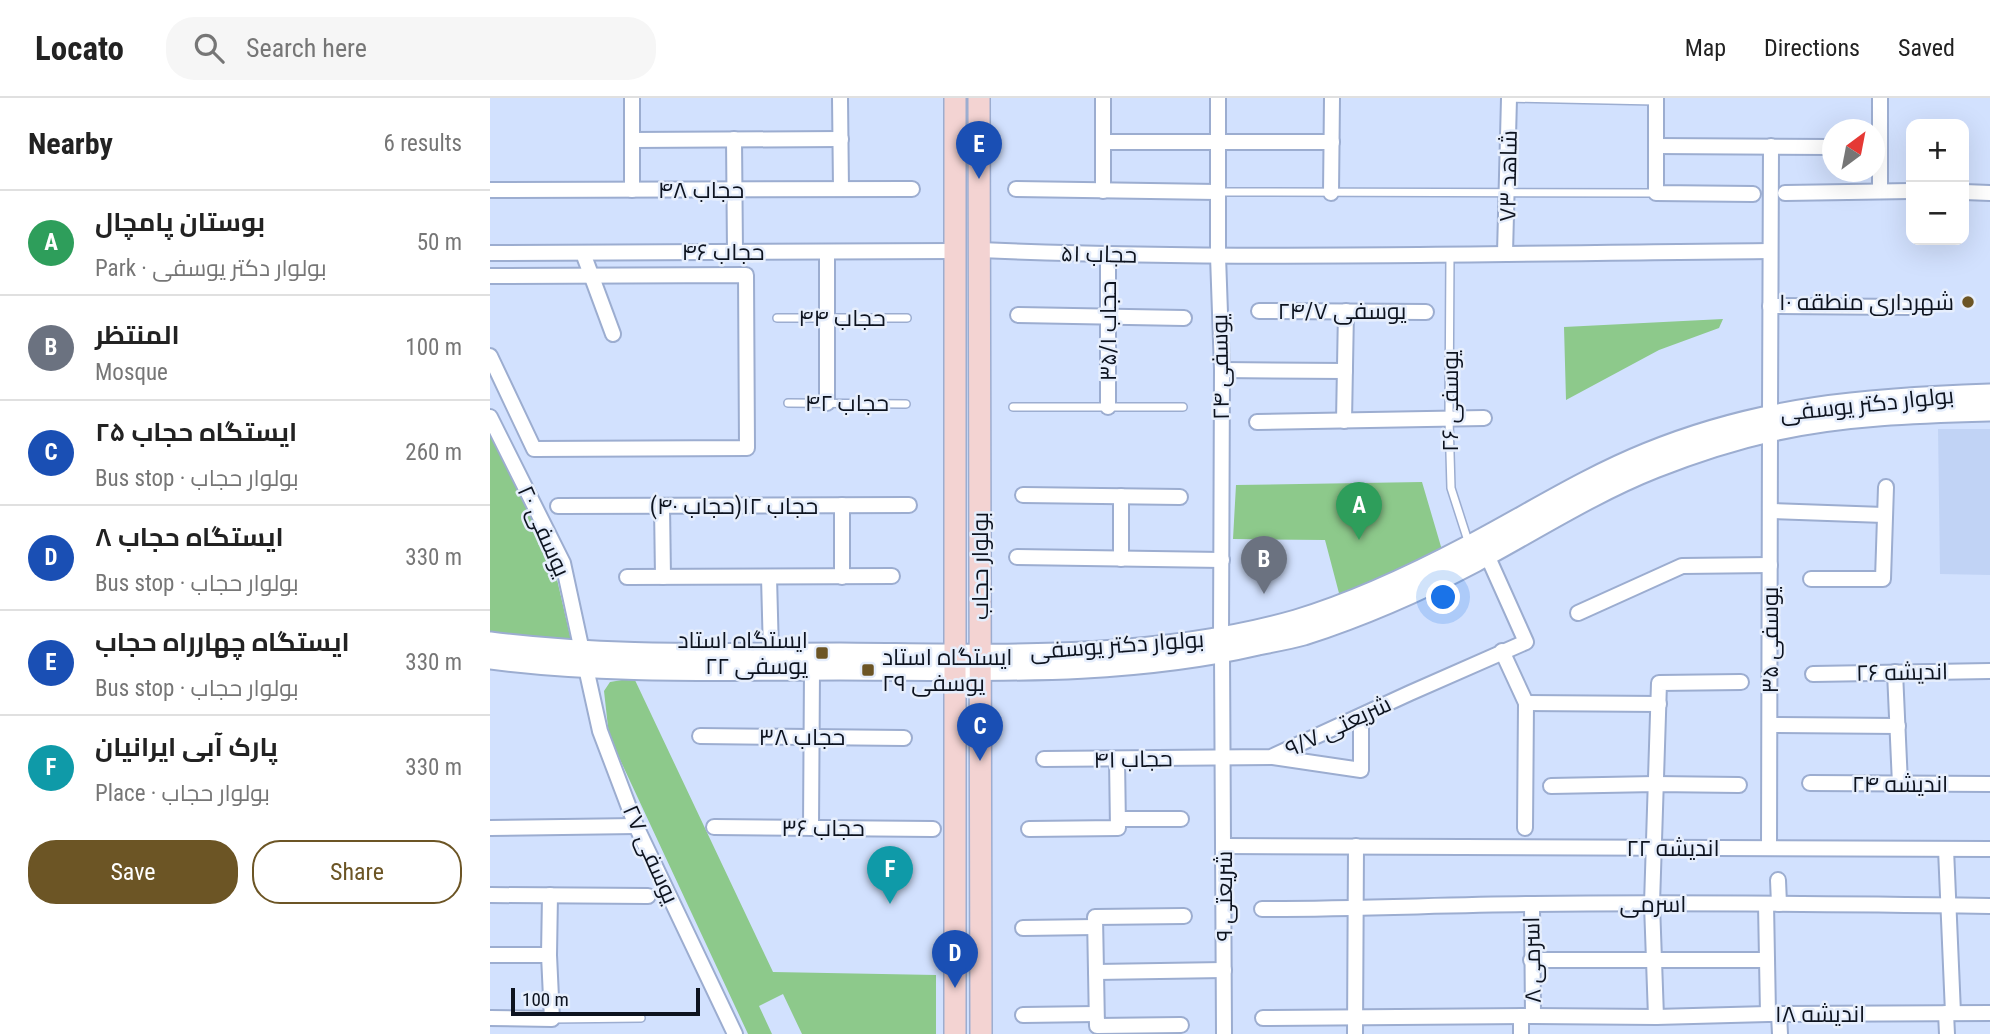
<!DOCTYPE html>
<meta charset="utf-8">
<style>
body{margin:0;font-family:"Roboto Condensed",Cairo,sans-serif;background:#f6f6f6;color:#222}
.controls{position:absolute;right:21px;top:21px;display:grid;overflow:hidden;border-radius:14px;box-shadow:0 7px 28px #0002}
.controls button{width:63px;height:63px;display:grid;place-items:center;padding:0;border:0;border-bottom:2px solid #e0e0e0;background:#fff;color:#222;font:35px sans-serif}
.compass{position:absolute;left:1332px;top:21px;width:63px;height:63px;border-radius:50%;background:#fff;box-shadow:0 7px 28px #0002;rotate:32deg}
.scale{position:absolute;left:21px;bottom:18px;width:189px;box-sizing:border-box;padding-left:7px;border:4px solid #0d131f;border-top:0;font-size:19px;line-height:24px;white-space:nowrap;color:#0d131f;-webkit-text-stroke:5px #e6eefc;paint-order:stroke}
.you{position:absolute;left:954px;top:500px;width:24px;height:24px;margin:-18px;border:5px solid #fff;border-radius:50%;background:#1a73e8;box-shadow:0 0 0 10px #1a73e833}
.badge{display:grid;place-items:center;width:46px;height:46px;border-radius:50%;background:#6c5525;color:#fff;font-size:23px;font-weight:700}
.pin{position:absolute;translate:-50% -58px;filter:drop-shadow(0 2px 4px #0008)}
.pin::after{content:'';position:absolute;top:37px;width:24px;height:21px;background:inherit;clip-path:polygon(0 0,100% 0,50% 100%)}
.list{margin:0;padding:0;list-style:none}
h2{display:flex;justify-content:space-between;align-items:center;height:91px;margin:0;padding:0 28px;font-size:30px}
h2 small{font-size:23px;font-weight:400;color:#767676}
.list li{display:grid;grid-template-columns:46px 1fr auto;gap:21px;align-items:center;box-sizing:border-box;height:105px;padding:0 28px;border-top:2px solid #e0e0e0}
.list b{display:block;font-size:26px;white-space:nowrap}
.list p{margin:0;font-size:23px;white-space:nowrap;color:#767676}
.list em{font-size:23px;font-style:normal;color:#767676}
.actions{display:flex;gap:14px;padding:21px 28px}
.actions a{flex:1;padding:16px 0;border:2px solid #6c5525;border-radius:28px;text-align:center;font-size:24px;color:#6c5525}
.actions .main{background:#6c5525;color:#fff}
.icon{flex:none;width:38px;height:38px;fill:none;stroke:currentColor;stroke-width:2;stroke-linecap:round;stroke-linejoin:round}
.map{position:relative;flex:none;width:1500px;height:936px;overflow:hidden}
header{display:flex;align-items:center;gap:42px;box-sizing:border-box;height:98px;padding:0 35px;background:#fff;border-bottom:2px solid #e0e0e0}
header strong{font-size:33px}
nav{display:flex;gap:38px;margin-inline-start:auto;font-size:24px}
.search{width:490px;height:63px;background:#f6f6f6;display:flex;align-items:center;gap:18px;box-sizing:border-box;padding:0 24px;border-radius:28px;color:#767676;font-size:26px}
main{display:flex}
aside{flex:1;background:#fff}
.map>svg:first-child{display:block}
</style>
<header>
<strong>Locato</strong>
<div class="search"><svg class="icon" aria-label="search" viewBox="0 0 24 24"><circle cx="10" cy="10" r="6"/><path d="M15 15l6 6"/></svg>Search here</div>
<nav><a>Map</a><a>Directions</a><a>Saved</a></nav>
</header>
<main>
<aside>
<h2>Nearby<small>6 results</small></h2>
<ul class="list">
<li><span class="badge" style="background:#2e9e5b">A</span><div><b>بوستان پامچال</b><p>Park · بولوار دکتر یوسفی</p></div><em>50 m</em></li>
<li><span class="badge" style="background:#6b7280">B</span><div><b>المنتظر</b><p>Mosque</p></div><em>100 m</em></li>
<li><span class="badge" style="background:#1a4fb4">C</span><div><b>ایستگاه حجاب ۲۵</b><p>Bus stop · بولوار حجاب</p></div><em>260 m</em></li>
<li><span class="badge" style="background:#1a4fb4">D</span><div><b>ایستگاه حجاب ۸</b><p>Bus stop · بولوار حجاب</p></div><em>330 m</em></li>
<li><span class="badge" style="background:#1a4fb4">E</span><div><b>ایستگاه چهارراه حجاب</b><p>Bus stop · بولوار حجاب</p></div><em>330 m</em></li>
<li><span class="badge" style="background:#0f9aa8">F</span><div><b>پارک آبی ایرانیان</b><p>Place · بولوار حجاب</p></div><em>330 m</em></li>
</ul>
<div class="actions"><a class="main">Save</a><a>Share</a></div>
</aside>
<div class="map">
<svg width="1500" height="936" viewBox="0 0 1500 936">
<rect width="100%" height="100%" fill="#d2e1fe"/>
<polygon fill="#c1d3f5" points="1448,331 1500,331 1500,477 1450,476"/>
<g fill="#8dc98b">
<polygon points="1233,221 1229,230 1169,252 1076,302 1074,229"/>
<polygon points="0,334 63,464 81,542 0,534"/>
<polygon points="932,384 952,452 850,499 835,442 743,441 746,387"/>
<polygon points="144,580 283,874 446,877 446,936 312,936 293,896 269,908 282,936 258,936 119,638 114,593 120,584"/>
</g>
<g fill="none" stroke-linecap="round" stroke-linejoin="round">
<defs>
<g id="service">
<polyline points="1016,0 1165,3"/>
<polyline points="728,94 1166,95"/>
<polyline points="960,156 959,321 961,390 979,446"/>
<polyline points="287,220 417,220"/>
<polyline points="298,305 416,306"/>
<polyline points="523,309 693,309"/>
<polyline points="62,921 151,920"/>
</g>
<g id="minor">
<polyline points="142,0 142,92"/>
<polyline points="350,0 351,91"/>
<polyline points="728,0 728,158 732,272 731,539"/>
<polyline points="1166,0 1166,95 1263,96"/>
<polyline points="244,41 245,154"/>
<polyline points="142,42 351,41"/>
<polyline points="614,44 842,44"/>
<polyline points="1166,48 1342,49"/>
<polyline points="526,91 727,94"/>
<polyline points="0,92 422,91"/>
<polyline points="1390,92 1390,0"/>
<polyline points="613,93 613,0"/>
<polyline points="1474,94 1500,95"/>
<polyline points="841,95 842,0"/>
<polyline points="1295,95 1421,93"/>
<path d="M490,152C753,163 1017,155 1280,153"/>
<polyline points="0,155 465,153"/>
<polyline points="93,155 123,236"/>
<polyline points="1015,155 1019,0"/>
<polyline points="618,157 618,309"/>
<polyline points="0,178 256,177 257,350 44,351 0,258"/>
<polyline points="1280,208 1419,209"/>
<polyline points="769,213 936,214"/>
<polyline points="528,217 694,220"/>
<polyline points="732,272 855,273"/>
<polyline points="337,305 337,154"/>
<polyline points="1280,316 1281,48"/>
<polyline points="0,319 73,465 92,553"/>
<polyline points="854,323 856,213"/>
<polyline points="767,324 994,320"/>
<polyline points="533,397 690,399"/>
<polyline points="352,407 352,479"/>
<polyline points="68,408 419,407"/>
<polyline points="172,408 173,479"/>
<polyline points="1280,413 1394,417"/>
<polyline points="527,459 732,462"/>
<polyline points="631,461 631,398"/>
<polyline points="137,479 402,478"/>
<polyline points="279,479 281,555"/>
<polyline points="1321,481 1393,481 1396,389"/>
<polyline points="1088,515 1192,468 1280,467"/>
<polyline points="1012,553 1036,605 1035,730"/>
<polyline points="732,556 734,936"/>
<polyline points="96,570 110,633 146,728 245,936"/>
<polyline points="1405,574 1410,686"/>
<polyline points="1323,576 1500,573"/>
<polyline points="1036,605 1169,606"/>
<polyline points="1280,627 1408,628"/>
<polyline points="210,638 414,640"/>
<polyline points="783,659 871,672 871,618"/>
<polyline points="554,661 781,659 920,595 1036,544 997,457"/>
<polyline points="1320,685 1500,686"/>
<polyline points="1061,688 1165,686 1249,687"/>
<polyline points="628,721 691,721"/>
<polyline points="224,729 443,731"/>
<polyline points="0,730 146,728"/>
<polyline points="321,730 322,572"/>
<polyline points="539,731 628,730 627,661"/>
<polyline points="734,748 1500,751"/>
<polyline points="1279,750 1280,333"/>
<polyline points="1456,751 1463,915"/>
<polyline points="1288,782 1289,806"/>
<polyline points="0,797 158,798"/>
<polyline points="1042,806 1043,918"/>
<polyline points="1276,806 1278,916"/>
<path d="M772,811C862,811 953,807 1043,806C1195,804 1348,806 1500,808"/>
<polyline points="533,830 605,829"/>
<polyline points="0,857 59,857"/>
<polyline points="1041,862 1277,862"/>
<polyline points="606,874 734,872"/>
<polyline points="1456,915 1457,936"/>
<polyline points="1289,916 1290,936"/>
<polyline points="533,917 606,916"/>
<polyline points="1166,919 1162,806 1169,585 1251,584"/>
<polyline points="0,920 62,921 59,857 60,797"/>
<polyline points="773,920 1043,918 1166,919 1278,916 1500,915"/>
<polyline points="691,927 607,928 605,819 694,818"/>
<polyline points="865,936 866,748"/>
<polyline points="1031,936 1031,918"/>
</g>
<g id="tertiary">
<path d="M0,544C116,559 233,555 350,555C501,556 659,564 806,522C866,504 923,477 978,448C1037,417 1095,380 1157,355C1272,308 1378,300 1500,296"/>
<path d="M0,561C116,576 233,572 350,572C489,572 631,579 768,547C783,544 799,541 814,537C873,518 930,493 985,464C1045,432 1102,395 1165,370C1203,355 1243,342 1283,333C1354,317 1428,315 1500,313"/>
</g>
<g id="secondary">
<polyline points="465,0 465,936"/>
<polyline points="489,0 491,936"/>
</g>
</defs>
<use href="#service" stroke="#9cadd0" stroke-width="10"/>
<use href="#minor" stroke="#9cadd0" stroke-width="18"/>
<use href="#tertiary" stroke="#9cadd0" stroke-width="23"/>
<use href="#secondary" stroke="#9cadd0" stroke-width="24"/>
<use href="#service" stroke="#fff" stroke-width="7"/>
<use href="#minor" stroke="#fff" stroke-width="14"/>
<use href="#tertiary" stroke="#fff" stroke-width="19"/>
<use href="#secondary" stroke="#f3d3d2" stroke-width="21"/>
</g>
<g fill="#6c5525" stroke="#e6eefc" stroke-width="2.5">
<circle cx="1478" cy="204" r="7"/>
<rect x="325" y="548" width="14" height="14" rx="3.5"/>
<rect x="371" y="565" width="14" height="14" rx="3.5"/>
</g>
<g text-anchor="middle" stroke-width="5" stroke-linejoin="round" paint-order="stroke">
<g font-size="23" fill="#0d131f" stroke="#e6eefc">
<text transform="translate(1018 78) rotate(-89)" y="8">شاهد ۷۳</text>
<text x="211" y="100">حجاب ۴۸</text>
<text x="233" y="162">حجاب ۴۶</text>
<text transform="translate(609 156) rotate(1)" y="8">حجاب ۵۱</text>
<text x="852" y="221">یوسفی ۲۴/۷</text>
<text x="352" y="228">حجاب ۴۴</text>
<text transform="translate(618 233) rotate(-90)" y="8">حجاب ۳۵/۱</text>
<text transform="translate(730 269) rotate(-91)" y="8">یوسفی ۲۴</text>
<text transform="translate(960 303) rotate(-90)" y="8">یوسفی ۲۶</text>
<text x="357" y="313">حجاب ۴۲</text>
<text transform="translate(1377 306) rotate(-6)" y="8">بولوار دکتر یوسفی</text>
<text x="244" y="416">حجاب ۱۲(حجاب ۴۰)</text>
<text transform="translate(54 433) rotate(66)" y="8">یوسفی ۲۰</text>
<text transform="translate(490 468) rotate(-90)" y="8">بولوار حجاب</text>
<text transform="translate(1280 542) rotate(-90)" y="8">یوسفی ۳۵</text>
<text transform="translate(627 547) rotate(-4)" y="8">بولوار دکتر یوسفی</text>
<text transform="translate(1412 574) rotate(-1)" y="8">اندیشه ۲۶</text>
<text transform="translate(848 628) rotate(-25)" y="8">شریعتی ۹/۷</text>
<text x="312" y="647">حجاب ۳۸</text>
<text transform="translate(643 661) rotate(-1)" y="8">حجاب ۴۱</text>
<text x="1410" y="694">اندیشه ۲۴</text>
<text x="333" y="738">حجاب ۳۶</text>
<text x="1183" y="758">اندیشه ۲۲</text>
<text transform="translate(161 756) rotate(66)" y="8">یوسفی ۲۷</text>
<text transform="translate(734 798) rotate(-90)" y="8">شریعتی ۹</text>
<text x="1163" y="814">اسرمی</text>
<text transform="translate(1042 862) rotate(-91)" y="8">اسرمی ۸</text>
<text x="1330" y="924">اندیشه ۱۸</text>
</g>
<g font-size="23" fill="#0d131f" stroke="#e6eefc" text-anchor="end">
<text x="1464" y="212">شهرداری منطقه ۱۰</text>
<text x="318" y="550">ایستگاه استاد<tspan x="318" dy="26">یوسفی ۲۲</tspan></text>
<text x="392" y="567" text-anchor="start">ایستگاه استاد<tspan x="392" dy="26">یوسفی ۲۹</tspan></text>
</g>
</g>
</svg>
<div class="controls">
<button>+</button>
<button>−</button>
</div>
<svg class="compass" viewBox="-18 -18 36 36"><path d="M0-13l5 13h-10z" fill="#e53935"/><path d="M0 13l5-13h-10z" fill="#767676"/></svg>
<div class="scale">100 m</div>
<div class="you"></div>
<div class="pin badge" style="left:869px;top:442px;background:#2e9e5b">A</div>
<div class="pin badge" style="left:774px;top:496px;background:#6b7280">B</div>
<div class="pin badge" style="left:490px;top:663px;background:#1a4fb4">C</div>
<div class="pin badge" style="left:465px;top:890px;background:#1a4fb4">D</div>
<div class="pin badge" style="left:489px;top:81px;background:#1a4fb4">E</div>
<div class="pin badge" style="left:400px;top:806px;background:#0f9aa8">F</div>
</div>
</main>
